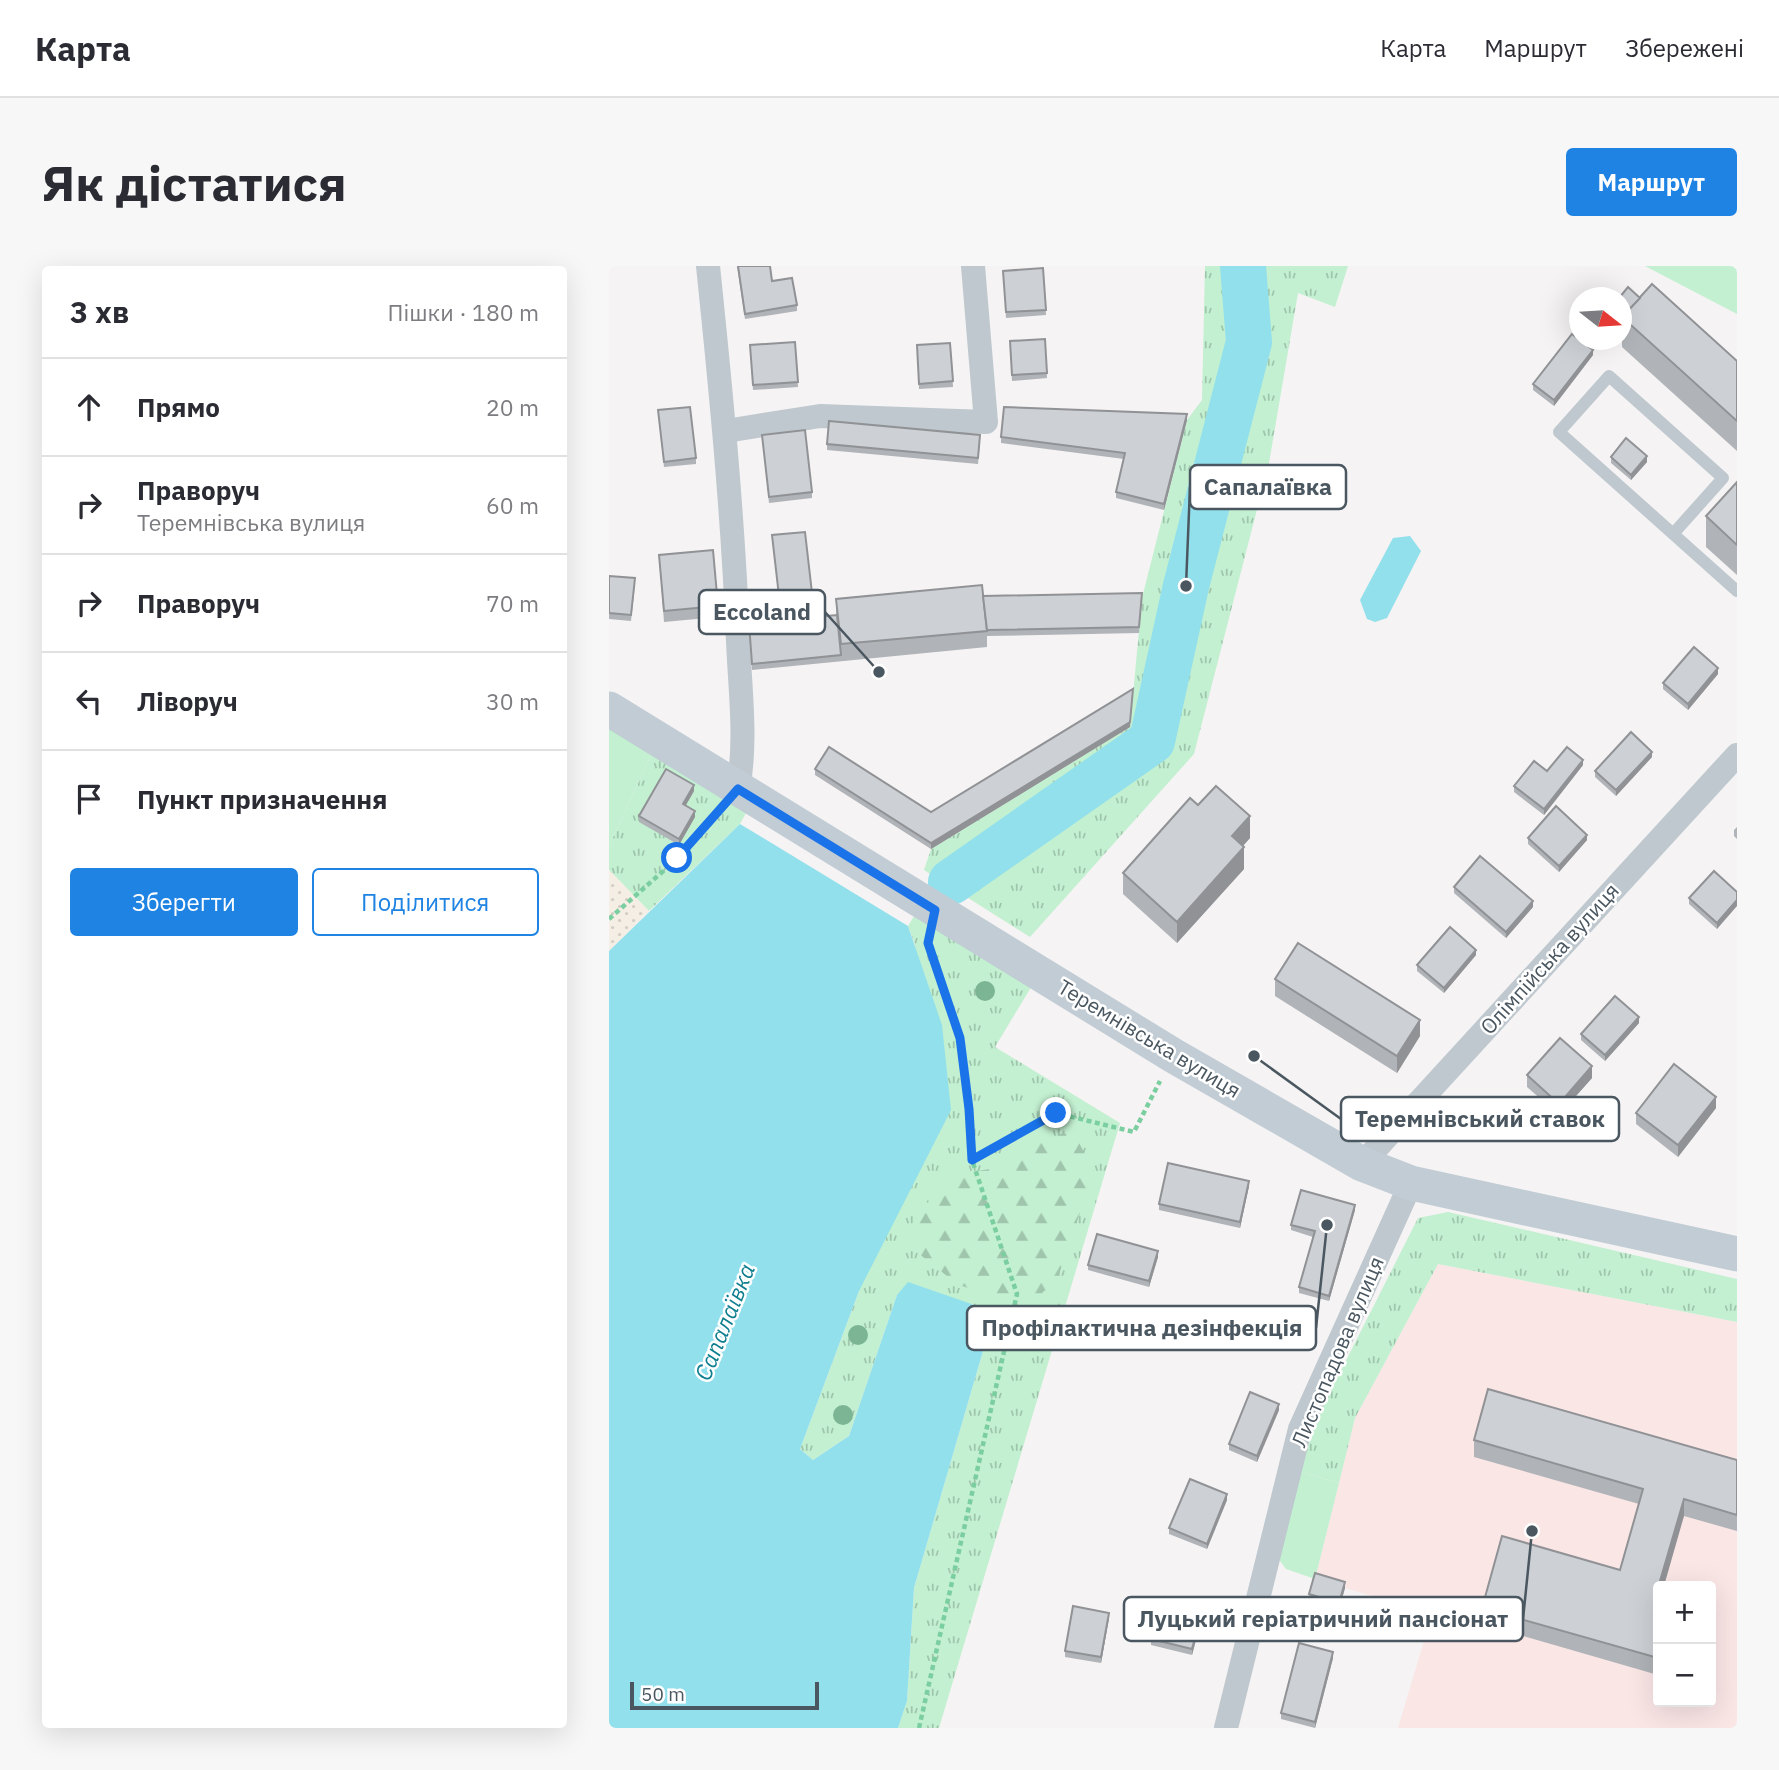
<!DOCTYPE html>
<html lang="uk">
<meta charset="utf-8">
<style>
body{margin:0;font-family:"IBM Plex Sans",sans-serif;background:#f7f7f7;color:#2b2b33}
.controls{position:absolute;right:21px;bottom:21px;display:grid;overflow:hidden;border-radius:7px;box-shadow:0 7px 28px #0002}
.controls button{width:63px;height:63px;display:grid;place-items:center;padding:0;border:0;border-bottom:2px solid #e1e1e2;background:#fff;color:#2b2b33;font:35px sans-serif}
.compass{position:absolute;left:960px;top:21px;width:63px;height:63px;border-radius:50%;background:#fff;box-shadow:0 7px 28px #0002;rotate:107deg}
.scale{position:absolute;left:21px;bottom:18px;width:189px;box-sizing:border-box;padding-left:7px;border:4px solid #4a5760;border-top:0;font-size:19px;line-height:24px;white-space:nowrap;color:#4a5760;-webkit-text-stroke:5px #fff;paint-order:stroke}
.stop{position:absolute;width:21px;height:21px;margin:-16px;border:5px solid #1a73e8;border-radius:50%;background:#fff}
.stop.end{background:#1a73e8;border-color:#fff;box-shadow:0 2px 7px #0008}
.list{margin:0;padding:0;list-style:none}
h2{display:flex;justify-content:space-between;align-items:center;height:91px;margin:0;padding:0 28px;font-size:30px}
h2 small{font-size:23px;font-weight:400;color:#7c7c81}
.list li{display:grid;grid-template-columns:46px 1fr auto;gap:21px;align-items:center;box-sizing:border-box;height:98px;padding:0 28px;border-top:2px solid #e1e1e2}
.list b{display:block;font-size:26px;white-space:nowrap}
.list p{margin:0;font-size:23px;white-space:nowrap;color:#7c7c81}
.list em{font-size:23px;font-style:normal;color:#7c7c81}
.actions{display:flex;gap:14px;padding:21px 28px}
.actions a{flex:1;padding:16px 0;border:2px solid #1e83e3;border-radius:7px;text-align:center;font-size:24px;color:#1e83e3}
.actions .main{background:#1e83e3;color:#fff}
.icon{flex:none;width:38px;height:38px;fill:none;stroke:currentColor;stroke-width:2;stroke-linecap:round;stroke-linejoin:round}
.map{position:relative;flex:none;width:1128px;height:1462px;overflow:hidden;border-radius:7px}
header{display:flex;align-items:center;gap:42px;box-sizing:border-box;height:98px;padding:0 35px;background:#fff;border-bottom:2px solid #e1e1e2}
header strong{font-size:33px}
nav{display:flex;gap:38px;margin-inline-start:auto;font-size:24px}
.intro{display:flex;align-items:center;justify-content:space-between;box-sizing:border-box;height:168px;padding:0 42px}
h1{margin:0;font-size:49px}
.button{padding:18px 32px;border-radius:7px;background:#1e83e3;color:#fff;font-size:24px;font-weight:700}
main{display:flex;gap:42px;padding:0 42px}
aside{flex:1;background:#fff;border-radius:7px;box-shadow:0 7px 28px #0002}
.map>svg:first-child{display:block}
</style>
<header>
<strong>Карта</strong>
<nav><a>Карта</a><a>Маршрут</a><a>Збережені</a></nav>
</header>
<div class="intro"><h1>Як дістатися</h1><a class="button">Маршрут</a></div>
<main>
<aside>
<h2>3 хв<small>Пішки · 180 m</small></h2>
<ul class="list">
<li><svg class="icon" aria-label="ahead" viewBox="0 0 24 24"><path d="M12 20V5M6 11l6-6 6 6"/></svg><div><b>Прямо</b></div><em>20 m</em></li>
<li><svg class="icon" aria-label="right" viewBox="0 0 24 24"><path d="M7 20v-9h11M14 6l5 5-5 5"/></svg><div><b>Праворуч</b><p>Теремнівська вулиця</p></div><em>60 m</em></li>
<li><svg class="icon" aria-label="right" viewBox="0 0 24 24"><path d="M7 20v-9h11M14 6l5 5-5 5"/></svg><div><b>Праворуч</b></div><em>70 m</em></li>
<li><svg class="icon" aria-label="left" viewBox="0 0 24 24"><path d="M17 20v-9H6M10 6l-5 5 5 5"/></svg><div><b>Ліворуч</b></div><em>30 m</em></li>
<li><svg class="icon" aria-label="arrive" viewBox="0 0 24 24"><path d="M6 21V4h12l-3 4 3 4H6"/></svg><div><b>Пункт призначення</b></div></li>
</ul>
<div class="actions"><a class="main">Зберегти</a><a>Поділитися</a></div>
</aside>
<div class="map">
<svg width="1128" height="1462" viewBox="0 0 1128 1462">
<defs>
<pattern id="grass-tufts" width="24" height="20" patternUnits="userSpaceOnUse" patternTransform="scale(1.75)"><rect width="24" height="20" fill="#c3f0d1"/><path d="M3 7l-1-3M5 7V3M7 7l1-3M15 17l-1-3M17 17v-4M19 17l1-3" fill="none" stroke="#a0c5ad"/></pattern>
<pattern id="forest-firs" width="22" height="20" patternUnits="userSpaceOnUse" patternTransform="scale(1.75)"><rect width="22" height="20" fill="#c3f0d1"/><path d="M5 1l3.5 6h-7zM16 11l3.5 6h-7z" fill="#a0c5ad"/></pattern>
<pattern id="sand-dots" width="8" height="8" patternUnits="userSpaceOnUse" patternTransform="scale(1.75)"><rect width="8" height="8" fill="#f4eee5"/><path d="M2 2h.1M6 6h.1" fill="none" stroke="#d3cec7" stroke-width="1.8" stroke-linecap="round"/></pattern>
</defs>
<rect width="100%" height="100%" fill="#f5f3f3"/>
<path fill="#fbe6e6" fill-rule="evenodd" d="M829,998L1128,1056V1462H789L823,1348L706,1313L746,1152ZM1049,1320H1102V1436H1049Z"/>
<g fill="url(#grass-tufts)">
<polygon points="596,0 739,0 726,41 689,27 660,197 585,488 421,671 315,604 322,583 521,461 533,332 578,154 593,134"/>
<polygon points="43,487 138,545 131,558 40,645 0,604 0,580"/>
<polygon points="307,647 424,718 386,781 511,857 330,1462 289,1462 298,1435 305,1322 381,1061 377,1043 288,1029 240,1170 204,1194 191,1183 250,1025 306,679 299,660"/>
<polygon points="839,946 1128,1013 1128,1056 829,998 746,1152 730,1217 691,1206 707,1154 809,952"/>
</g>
<polygon fill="url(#forest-firs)" points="463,863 485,906 447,1017 425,1032 386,1032 348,1018 309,987 303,958 339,909 388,902 421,882"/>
<polygon fill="url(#sand-dots)" points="0,604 40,645 0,685"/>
<g fill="#c3f0d1">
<polygon points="1036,0 1128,0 1128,48"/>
<polygon points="0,460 43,487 0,580"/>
<polygon points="691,1206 730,1217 706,1313 677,1303 668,1291"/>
</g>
<g fill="#92e0ec">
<polygon points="801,270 812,285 778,352 766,356 758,353 751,334 784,272"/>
<polygon points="131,558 299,660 333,759 342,844 250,1025 191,1183 204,1194 240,1170 288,1029 299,1016 377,1043 381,1061 305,1322 298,1435 289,1462 0,1462 0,685"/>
</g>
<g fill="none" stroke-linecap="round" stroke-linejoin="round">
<polyline stroke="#92e0ec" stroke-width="46" points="342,616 543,475 577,320 640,76 634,0"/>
<g stroke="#7bce9f" stroke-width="4.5" stroke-dasharray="5 3.5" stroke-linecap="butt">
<polyline points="0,653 69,592 112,543"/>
<polyline points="320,672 319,677 351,772 360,843 363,894"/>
<polyline points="310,1462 408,1028 363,894 447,847 525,866 551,815"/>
</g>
<polyline stroke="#bec8ce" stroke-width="12" points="1064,268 1114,212 1000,110 950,166 1128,325"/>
<g stroke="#bec8ce" stroke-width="24">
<path d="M99,0C112,125 124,250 129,375C131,424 138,475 129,523"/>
<polyline points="117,165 211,150 377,156 364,0"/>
<polyline points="753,898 1128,489"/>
<polyline points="617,1462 691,1163 802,917"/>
</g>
<polyline stroke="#c1ccd5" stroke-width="35" points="0,443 565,790 753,898 802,917 1128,988"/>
</g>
<g fill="#7cb594">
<circle cx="376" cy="725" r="10"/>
<circle cx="249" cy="1069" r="10"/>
<circle cx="234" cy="1149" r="10"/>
</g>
<g fill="#b0b3b7">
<polygon points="128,0 161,0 163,15 188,39 188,45 136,53"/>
<polygon points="434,2 437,49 397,52 394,5"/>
<polygon points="1012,32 1031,32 1128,95 1128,185 1013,81"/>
<polygon points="436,73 438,112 403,115 401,75"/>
<polygon points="186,76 189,121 144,124 141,79"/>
<polygon points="341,77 344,121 310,123 308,79"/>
<polygon points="984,89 945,140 924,124 924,118"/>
<polygon points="49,144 87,192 87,198 55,201"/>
<polygon points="578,154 555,244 507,232 507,226 515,193 392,177 392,171"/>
<polygon points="153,169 203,226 203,232 160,237"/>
<polygon points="371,175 369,198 218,184 218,178"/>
<polygon points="1002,191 1038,196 1022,214 1002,197"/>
<polygon points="1128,216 1128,309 1097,281 1097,250"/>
<polygon points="163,269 203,327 203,332 170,336"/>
<polygon points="50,289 109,340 109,351 55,356"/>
<polygon points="0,310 26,318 22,355 0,353"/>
<polygon points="374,330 533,332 530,367 378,370 378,381 143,404 140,363 227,349 227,333"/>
<polygon points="1109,408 1079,444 1054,423 1054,417"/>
<polygon points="524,428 521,461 322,583 206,509 206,503 322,546"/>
<polygon points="1043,491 1007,530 986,511 986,505"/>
<polygon points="974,499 935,549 905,526 905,520 938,505"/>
<polygon points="85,525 77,539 86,551 70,579 30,556 30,550"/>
<polygon points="589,539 641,572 634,580 635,603 568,677 514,628 514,607"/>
<polygon points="1128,561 1128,573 1125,570 1125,564"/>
<polygon points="919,572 978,574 950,606 919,578"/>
<polygon points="845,621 924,641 897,672 845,627"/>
<polygon points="1128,626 1108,663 1080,638 1080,632"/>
<polygon points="867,689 835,727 808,705 808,699"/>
<polygon points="666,713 811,770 788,807 666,730"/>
<polygon points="1030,757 996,795 972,774 972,768"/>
<polygon points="918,809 983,812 950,849 918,821"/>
<polygon points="1107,842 1069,891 1027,858 1027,847"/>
<polygon points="640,920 631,962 550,944 550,938"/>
<polygon points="746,944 720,1035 690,1027 690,1021 704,971 682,964 682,959"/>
<polygon points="549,991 540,1021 479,1004 479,999"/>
<polygon points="670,1144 648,1196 620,1184 620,1178"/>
<polygon points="865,1174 1128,1194 1128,1265 1075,1250 1049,1320 1049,1409 873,1358 873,1342 1011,1304 1030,1238 865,1191"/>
<polygon points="618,1234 598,1283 560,1268 560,1262"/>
<polygon points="736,1322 730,1343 700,1334 700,1328"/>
<polygon points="500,1352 492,1397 456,1391 456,1385"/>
<polygon points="588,1370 583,1389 542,1379 542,1373"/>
<polygon points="724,1392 706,1462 672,1453 672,1447"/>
</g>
<g fill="#909295">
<polygon points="984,84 984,89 945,140 945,134"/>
<polygon points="578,148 578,154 555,244 555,238"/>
<polygon points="1038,190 1038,196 1022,214 1022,209"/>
<polygon points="1109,402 1109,408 1079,444 1079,438"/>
<polygon points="524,423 521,461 322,583 322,577"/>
<polygon points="1043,486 1043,491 1007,530 1007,524"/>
<polygon points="974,494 974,499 935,549 935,543"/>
<polygon points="85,519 85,525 74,544 74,538"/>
<polygon points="86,545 86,551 70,579 70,573"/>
<polygon points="641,550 641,572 623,592 623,570"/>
<polygon points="978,569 978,574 950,606 950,600"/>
<polygon points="635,581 635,603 568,677 568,656"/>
<polygon points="1128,634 1128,640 1108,663 1108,657"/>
<polygon points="924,635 924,641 897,672 897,666"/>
<polygon points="867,684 867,689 835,727 835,722"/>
<polygon points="1030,751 1030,757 996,795 996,789"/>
<polygon points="811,754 811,770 788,807 788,790"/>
<polygon points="983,800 983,812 950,849 950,838"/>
<polygon points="1107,831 1107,842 1069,891 1069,879"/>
<polygon points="640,915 640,920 631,962 631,956"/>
<polygon points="746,939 746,944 720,1035 720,1030"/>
<polygon points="549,985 549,991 540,1021 540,1015"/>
<polygon points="670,1138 670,1144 648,1196 648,1190"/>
<polygon points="618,1228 618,1234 598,1283 598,1278"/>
<polygon points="1075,1233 1075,1250 1055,1320 1051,1315"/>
<polygon points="736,1316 736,1322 730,1343 730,1337"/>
<polygon points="500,1347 500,1352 492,1397 492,1391"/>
<polygon points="588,1364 588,1370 583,1389 583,1383"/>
<polygon points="724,1386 724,1392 706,1462 706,1456"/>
</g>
<g fill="#cdd0d5" stroke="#909295" stroke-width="2">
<polygon points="129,0 161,0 163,15 183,12 188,39 136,48"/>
<polygon points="434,2 437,44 397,46 394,5"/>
<polygon points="1043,18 1128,95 1128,155 1013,51"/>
<polygon points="1019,21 1031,32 1013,51 1013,59 1012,58 1012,32 1010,32"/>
<polygon points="963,68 984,84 945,134 924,118"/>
<polygon points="436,73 438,107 403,109 401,75"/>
<polygon points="186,76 189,116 144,119 141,79"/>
<polygon points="341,77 344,115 310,118 308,79"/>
<polygon points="81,141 87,192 55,196 49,144"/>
<polygon points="395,141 578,148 555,238 507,226 516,187 392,171"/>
<polygon points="220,155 371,169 369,192 218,178"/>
<polygon points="196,164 203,226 160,231 153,169"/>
<polygon points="1017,172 1038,190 1022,209 1002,191"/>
<polygon points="1128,216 1128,279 1097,250"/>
<polygon points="196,266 203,327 170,330 163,269"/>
<polygon points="104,284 109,340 55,345 50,289"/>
<polygon points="0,310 26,312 22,349 0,347"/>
<polygon points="373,319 378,365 232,378 227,333"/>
<polygon points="533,327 530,361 378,364 374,330"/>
<polygon points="228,349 232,389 143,398 140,357"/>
<polygon points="1085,381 1109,402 1079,438 1054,417"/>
<polygon points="524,423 521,456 322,577 206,503 220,481 322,546"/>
<polygon points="1022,466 1043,486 1007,524 986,505"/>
<polygon points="958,481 974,494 935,543 905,520 925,495 938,505"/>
<polygon points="57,503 85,519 74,538 86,545 70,573 30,550"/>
<polygon points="607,520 641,550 623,570 635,581 568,656 514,607 581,532 589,539"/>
<polygon points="947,540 978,569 950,600 919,572"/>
<polygon points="871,590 924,635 897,666 845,621"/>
<polygon points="1105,605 1128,626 1128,634 1108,657 1080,632"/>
<polygon points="841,661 867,684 835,722 808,699"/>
<polygon points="689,677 811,754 788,790 666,713"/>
<polygon points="1006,730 1030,751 996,789 972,768"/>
<polygon points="951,772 983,800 950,838 918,809"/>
<polygon points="1065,798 1107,831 1069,879 1027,847"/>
<polygon points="559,897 640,915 631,956 550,938"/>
<polygon points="692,924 746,939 720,1030 690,1021 706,965 682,959"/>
<polygon points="488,968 549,985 540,1015 479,999"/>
<polygon points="879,1123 1128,1194 1128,1249 1075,1233 1051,1315 1068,1320 1049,1320 1049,1392 873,1342 893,1270 1011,1304 1034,1223 865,1174"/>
<polygon points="641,1126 670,1138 648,1190 620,1178"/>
<polygon points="581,1213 618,1228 598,1278 560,1262"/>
<polygon points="706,1307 736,1316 730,1337 700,1328"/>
<polygon points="464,1340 500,1347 492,1391 456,1385"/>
<polygon points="547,1354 588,1364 583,1383 542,1373"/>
<polygon points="690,1377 724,1386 706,1456 672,1447"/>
</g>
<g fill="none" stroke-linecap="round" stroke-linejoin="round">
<polyline stroke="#1a73e8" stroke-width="9" points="68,592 129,523 326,644 319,677 351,772 360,843 363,894 447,847"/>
</g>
<g text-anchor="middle" stroke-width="5" stroke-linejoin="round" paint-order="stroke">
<g font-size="21" fill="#4a5760" stroke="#fff">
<text transform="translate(941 693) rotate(-48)" y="7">Олімпійська вулиця</text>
<text transform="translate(540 773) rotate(31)" y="7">Теремнівська вулиця</text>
<text transform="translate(729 1086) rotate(-67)" y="7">Листопадова вулиця</text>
</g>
<g font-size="23" font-style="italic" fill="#0f7e8f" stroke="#fff">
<text transform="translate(116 1056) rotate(-68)" y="8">Сапалаївка</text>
</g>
</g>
<path fill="none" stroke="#4a5760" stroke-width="2.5" d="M577 320L581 221M270 406L216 346M645 790L732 853M718 959L707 1062M923 1265L914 1353"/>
<g fill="#4a5760" stroke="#fff" stroke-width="2.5">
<circle cx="577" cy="320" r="7"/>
<circle cx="270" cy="406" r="7"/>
<circle cx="645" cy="790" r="7"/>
<circle cx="718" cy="959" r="7"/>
<circle cx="923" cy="1265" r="7"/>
</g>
<g fill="#fff" stroke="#4a5760" stroke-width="2.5">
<rect x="581" y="199" width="156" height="44" rx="7"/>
<rect x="90" y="324" width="126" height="44" rx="7"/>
<rect x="732" y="831" width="278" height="44" rx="7"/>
<rect x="358" y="1040" width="349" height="44" rx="7"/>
<rect x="515" y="1331" width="399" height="44" rx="7"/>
</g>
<g font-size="23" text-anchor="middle" font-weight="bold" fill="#4a5760">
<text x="659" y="229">Сапалаївка</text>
<text x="153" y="354">Eccoland</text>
<text x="871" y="861">Теремнівський ставок</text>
<text x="533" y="1070">Профілактична дезінфекція</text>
<text x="714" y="1361">Луцький геріатричний пансіонат</text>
</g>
</svg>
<div class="controls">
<button>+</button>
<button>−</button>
</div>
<svg class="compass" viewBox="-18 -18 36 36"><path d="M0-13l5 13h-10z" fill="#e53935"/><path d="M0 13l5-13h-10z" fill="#7c7c81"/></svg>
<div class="scale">50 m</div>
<div class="stop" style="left:68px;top:592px"></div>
<div class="stop end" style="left:447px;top:847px"></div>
</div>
</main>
